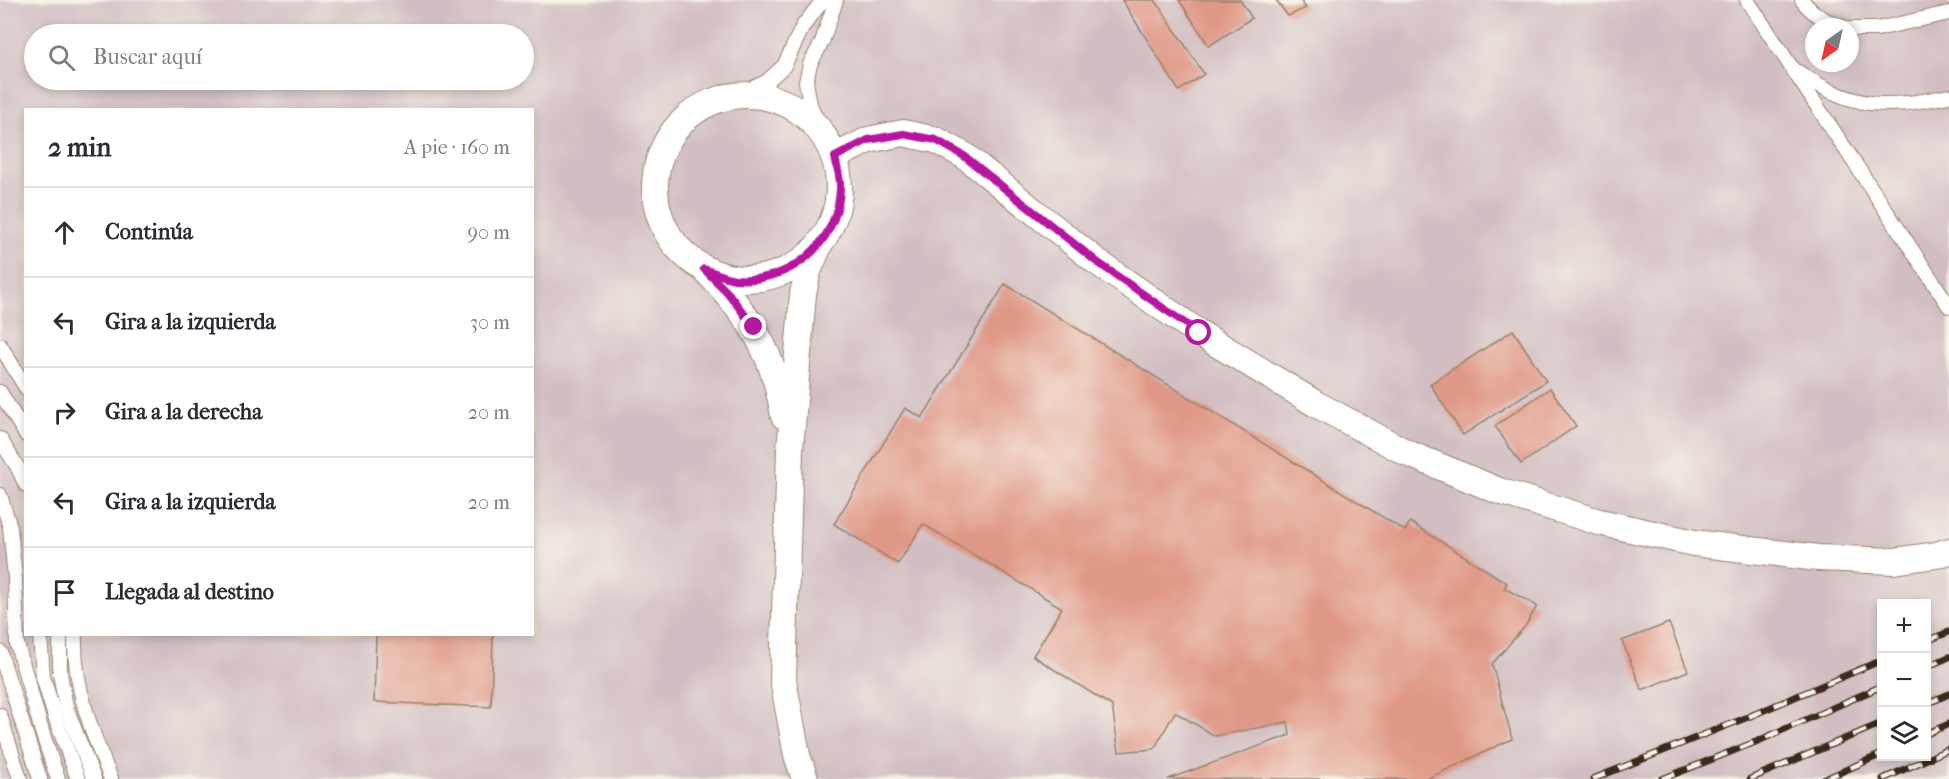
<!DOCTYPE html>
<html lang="es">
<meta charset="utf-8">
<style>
body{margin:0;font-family:"IM FELL French Canon",serif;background:#f2f2f3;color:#2b2b33}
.controls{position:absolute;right:18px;bottom:18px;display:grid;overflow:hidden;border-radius:0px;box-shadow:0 3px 9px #0003}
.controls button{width:54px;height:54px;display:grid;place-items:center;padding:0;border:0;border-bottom:2px solid #e1e1e2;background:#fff;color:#2b2b33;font:30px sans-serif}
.compass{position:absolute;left:1805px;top:18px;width:54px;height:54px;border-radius:50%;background:#fff;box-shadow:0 3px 9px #0003;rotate:214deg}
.stop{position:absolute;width:18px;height:18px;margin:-14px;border:4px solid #b5179e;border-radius:50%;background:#fff}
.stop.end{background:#b5179e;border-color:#fff;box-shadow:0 2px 6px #0008}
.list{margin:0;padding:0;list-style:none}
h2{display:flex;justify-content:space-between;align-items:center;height:78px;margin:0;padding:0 24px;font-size:26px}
h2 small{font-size:20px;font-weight:400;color:#7c7c81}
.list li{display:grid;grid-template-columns:39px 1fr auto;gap:18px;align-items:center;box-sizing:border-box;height:90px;padding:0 24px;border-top:2px solid #e1e1e2}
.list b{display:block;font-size:22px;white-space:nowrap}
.list em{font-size:20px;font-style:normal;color:#7c7c81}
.icon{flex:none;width:33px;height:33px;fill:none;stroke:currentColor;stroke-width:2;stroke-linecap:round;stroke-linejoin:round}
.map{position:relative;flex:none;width:1949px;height:779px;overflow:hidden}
.search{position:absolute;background:#fff;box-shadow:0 3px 9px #0003;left:24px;top:24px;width:510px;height:66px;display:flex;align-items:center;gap:15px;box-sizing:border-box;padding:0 21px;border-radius:33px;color:#7c7c81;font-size:22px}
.panel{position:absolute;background:#fff;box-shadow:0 3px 9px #0003;left:24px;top:108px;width:510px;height:528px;border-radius:0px}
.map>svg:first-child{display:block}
</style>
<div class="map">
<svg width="1949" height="779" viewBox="0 0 1949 779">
<rect width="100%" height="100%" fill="#f7f3e8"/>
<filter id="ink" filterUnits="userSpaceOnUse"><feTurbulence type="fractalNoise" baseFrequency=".0167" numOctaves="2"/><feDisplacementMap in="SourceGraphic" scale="12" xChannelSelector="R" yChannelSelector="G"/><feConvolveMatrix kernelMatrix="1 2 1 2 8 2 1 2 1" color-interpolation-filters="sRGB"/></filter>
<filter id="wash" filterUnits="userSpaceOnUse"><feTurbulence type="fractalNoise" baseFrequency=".008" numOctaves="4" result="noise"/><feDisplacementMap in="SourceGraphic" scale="24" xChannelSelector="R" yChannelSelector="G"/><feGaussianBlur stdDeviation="1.35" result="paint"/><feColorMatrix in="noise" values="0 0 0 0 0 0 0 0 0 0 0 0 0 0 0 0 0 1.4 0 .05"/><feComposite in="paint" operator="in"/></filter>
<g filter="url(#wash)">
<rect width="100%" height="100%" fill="#f3d9bc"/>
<path fill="#d2bec2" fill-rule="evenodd" d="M0,0H1949V779H0ZM1814,27H1850V63H1814ZM34,34H524V80H34ZM26,110H532V634H26ZM1882,604H1926V756H1882Z"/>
<g id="blocks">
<g fill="#e09886">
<polygon points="1122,0 1155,0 1204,74 1179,91"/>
<polygon points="1179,0 1240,0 1252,18 1209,46"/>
<polygon points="1276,0 1300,0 1306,8 1288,16"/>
<polygon points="1005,284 1405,531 1410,522 1507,583 1504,588 1537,606 1526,625 1492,664 1512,739 1427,779 1168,779 1290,735 1288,722 1215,736 1175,712 1154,749 1119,752 1112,706 1033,656 1062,608 923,524 898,564 834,524 905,408 922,418"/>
<polygon points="1513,330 1546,381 1463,435 1430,384"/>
<polygon points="1550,388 1576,426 1521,464 1495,426"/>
<polygon points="1669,623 1688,671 1642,690 1622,641"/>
<polygon points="376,634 493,634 491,707 374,702"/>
</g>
</g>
</g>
<g filter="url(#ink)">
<use href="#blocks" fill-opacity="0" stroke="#97826d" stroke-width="1.5"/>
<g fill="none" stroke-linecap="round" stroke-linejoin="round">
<defs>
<g id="lane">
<polyline points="1747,0 1949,306"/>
<path d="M1802,0C1812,14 1827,22 1843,27"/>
<polyline points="1850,29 1877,29 1949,13"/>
<path d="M1798,72C1855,110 1884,109 1949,96"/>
<polyline points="740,94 766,82 784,66 803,26 823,0"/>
<polyline points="820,130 810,104 806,82 810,64 822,42 836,0"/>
<polyline points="0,345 26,388"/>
<polyline points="0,392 26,435"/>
<polyline points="0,439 18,468 26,485"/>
<polyline points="0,495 10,527 15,578 17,644 43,735 58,779"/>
<polyline points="40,634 43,677 54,714 78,779"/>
<polyline points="60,634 60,673 66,707 94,779"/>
<path d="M75,634C73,685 92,733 111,779"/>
<polyline points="0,652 40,779"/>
<polyline points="0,715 20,779"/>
</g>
<g id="street">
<circle cx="747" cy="187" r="92"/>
<polyline points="835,157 868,140 903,133 936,140 965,156 1097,262 1199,333 1316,404 1407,453 1499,491 1599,522 1694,543 1818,558 1894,561 1936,555 1949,551"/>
<path d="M707,272C751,316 774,354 784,416"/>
<polyline points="805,779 797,755 783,680 790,449 803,294 808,271 818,248"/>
</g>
</defs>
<use href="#lane" stroke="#97826d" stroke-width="16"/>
<use href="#street" stroke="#97826d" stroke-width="28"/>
<use href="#lane" stroke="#fff" stroke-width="14"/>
<use href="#street" stroke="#fff" stroke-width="26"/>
<defs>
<g id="rail">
<polyline points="1926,641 1949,632"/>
<polyline points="1926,667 1949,657"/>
<polyline points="1926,704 1949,694"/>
<polyline points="1926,734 1949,724"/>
<polyline points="1593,779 1748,717 1882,660"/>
<polyline points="1662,779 1758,741 1882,686"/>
<polyline points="1750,779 1882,723"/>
<polyline points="1825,779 1882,754"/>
<polyline points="1883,779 1949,749"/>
</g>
</defs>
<use href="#rail" stroke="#3b2a1e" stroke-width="7"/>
<use href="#rail" stroke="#f7f3e8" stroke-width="4.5" stroke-dasharray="14" stroke-linecap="butt"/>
</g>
</g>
<g fill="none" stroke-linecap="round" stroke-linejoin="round" filter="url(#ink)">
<path stroke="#b5179e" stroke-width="8" d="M754,327L728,293L704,269C714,272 725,278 735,279C790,284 837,244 840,190C841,179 837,168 835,157L868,140L903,134L936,140L964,156L1097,262L1199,333"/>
</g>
</svg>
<div class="controls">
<button>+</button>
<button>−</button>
<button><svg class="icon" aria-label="layers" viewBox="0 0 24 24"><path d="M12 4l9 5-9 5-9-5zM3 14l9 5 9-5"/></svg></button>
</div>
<svg class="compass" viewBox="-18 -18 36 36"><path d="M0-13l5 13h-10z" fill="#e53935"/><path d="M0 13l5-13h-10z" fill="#7c7c81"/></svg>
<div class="stop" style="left:1199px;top:333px"></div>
<div class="stop end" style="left:754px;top:327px"></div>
<div class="search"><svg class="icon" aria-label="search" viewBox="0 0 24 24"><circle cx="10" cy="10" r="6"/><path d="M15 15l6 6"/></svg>Buscar aquí</div>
<section class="panel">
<h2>2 min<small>A pie · 160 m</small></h2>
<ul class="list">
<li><svg class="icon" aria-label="ahead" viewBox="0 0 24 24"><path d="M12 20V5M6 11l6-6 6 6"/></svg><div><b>Continúa</b></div><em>90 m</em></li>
<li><svg class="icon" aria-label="left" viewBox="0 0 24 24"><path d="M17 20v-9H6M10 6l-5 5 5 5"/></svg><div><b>Gira a la izquierda</b></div><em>30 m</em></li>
<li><svg class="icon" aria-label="right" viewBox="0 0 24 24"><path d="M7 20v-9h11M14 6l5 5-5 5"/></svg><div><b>Gira a la derecha</b></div><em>20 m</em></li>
<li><svg class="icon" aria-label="left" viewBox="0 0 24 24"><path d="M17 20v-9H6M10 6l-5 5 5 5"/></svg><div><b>Gira a la izquierda</b></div><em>20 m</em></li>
<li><svg class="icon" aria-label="arrive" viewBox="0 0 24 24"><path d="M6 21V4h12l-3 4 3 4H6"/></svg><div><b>Llegada al destino</b></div></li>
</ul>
</section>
</div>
